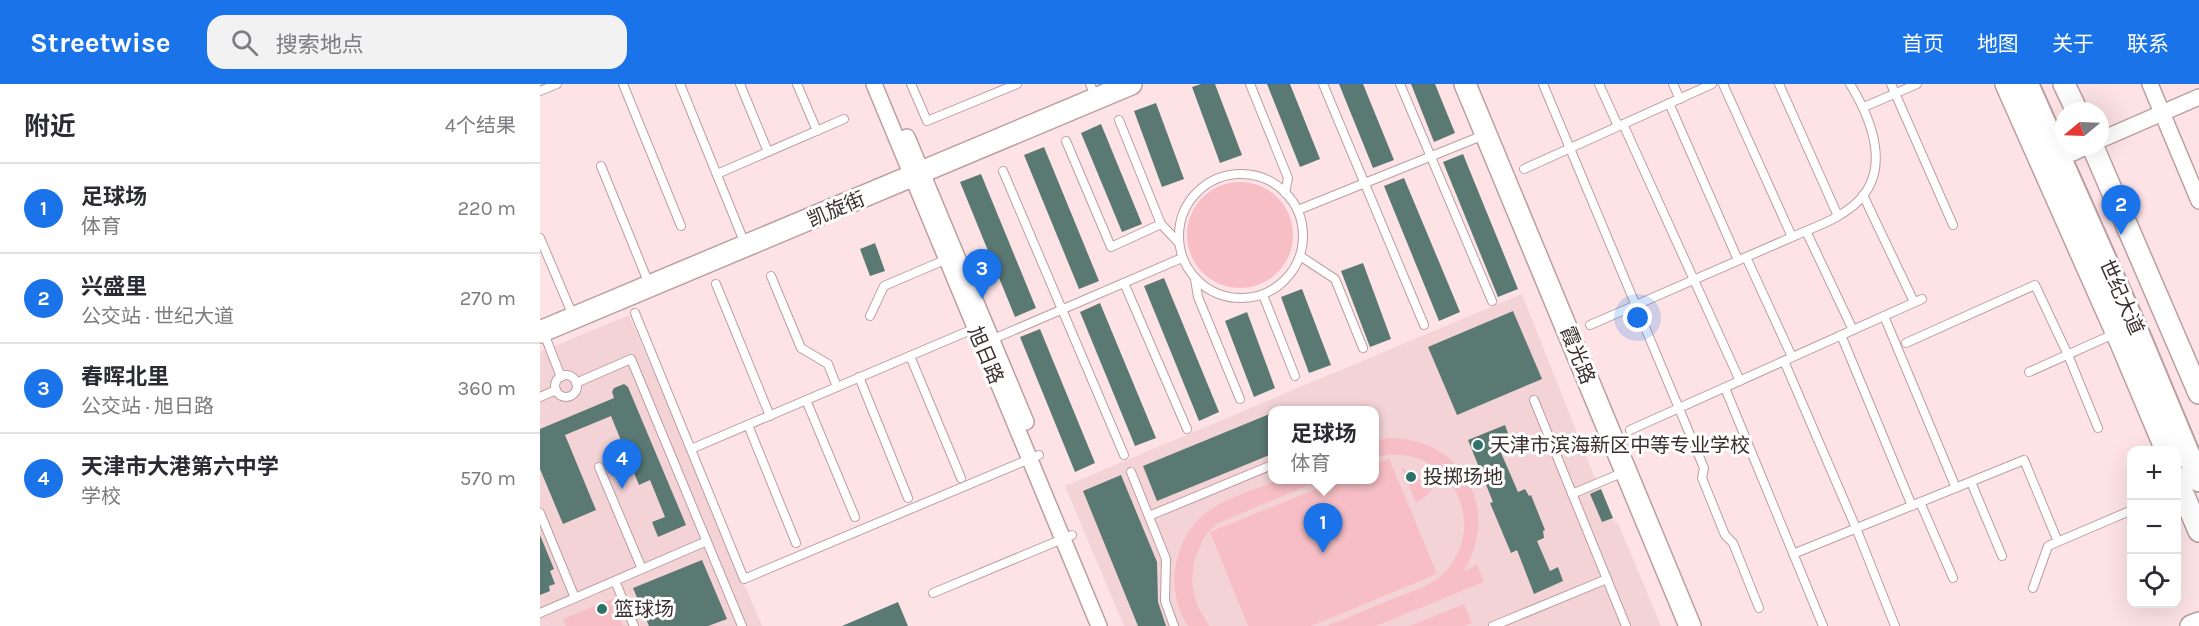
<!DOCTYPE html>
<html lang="zh">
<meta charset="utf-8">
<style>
body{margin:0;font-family:Karla,"Noto Sans SC",sans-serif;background:#f2f2f3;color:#2b2b33}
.controls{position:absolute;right:18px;bottom:18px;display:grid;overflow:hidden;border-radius:12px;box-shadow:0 6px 24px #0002}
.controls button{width:54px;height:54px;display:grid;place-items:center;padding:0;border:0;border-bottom:2px solid #e1e1e2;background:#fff;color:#2b2b33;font:30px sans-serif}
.compass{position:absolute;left:1515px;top:18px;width:54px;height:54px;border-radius:50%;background:#fff;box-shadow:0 6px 24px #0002;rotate:251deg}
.you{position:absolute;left:1098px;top:234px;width:21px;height:21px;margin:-15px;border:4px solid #fff;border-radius:50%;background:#1a73e8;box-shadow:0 0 0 9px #1a73e833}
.badge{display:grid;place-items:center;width:39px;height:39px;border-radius:50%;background:#1a73e8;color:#fff;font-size:20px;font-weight:700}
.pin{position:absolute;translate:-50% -50px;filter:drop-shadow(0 2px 3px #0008)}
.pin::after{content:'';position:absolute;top:32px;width:21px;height:18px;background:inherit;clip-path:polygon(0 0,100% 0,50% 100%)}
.popup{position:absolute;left:728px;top:322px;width:111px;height:78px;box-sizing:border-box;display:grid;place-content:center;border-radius:12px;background:#fff;filter:drop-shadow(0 2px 4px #0005);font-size:20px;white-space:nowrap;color:#7c7c81}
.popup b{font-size:22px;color:#2b2b33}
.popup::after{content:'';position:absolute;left:50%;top:100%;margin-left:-12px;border:12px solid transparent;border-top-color:#fff}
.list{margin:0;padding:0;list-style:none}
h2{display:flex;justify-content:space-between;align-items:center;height:78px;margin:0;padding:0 24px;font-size:26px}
h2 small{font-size:20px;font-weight:400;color:#7c7c81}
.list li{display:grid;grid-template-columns:39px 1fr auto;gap:18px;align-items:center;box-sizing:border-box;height:90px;padding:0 24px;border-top:2px solid #e1e1e2}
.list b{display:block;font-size:22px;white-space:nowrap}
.list p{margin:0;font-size:20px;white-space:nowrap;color:#7c7c81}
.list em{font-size:20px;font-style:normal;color:#7c7c81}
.icon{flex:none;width:33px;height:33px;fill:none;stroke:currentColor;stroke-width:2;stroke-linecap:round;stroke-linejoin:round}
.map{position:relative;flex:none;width:1659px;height:542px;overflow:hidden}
header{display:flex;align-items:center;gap:36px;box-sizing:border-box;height:84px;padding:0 30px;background:#1a73e8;color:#fff}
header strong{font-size:28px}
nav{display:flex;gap:33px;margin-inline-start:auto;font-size:21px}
.search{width:420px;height:54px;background:#f2f2f3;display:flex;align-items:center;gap:15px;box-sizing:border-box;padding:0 21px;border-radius:18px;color:#7c7c81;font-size:22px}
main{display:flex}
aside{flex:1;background:#fff}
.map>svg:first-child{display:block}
</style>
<header>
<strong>Streetwise</strong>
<div class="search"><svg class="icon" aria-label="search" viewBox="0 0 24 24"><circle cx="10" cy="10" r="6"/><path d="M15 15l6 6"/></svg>搜索地点</div>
<nav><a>首页</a><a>地图</a><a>关于</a><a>联系</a></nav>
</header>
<main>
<aside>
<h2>附近<small>4个结果</small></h2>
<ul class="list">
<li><span class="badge">1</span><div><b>足球场</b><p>体育</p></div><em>220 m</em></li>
<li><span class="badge">2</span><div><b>兴盛里</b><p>公交站 · 世纪大道</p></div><em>270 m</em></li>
<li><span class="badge">3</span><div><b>春晖北里</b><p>公交站 · 旭日路</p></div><em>360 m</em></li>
<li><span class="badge">4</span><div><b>天津市大港第六中学</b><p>学校</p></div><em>570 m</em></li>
</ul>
</aside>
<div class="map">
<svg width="1659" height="542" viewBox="0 0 1659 542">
<rect width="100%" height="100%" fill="#fde3e6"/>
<g fill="#f3d3d6" fill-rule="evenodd">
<path d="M982,210L1071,435L1078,439L1121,542H584L525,402ZM732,326H834V396H732Z"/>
<polygon points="89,231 222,542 0,542 0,268"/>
</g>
<g fill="#f7bfc5">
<circle cx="700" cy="151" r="53"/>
<path d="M847,354C922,353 961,423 924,487L937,481L944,498L836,542H787C810,533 832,523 855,514C872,507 892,502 904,489C954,437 904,353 834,374V357Z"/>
<polygon points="849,374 897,490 771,542 708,542 670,448 798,396 834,396 834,381"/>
<polygon points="861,383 893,404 887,411 876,419"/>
<path d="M739,396H782L685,436L675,441L664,453L654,477L652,500L657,521L669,542H648C623,505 634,450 671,425C691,412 717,405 739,396Z"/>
<polygon points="72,515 83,542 26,542 23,535"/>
<polygon points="924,520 932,539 924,542 870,542"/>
</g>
<g fill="#5b7973">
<polygon points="661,0 675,0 702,71 680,79 652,3"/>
<polygon points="727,0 750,0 780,75 760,83"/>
<polygon points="799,0 823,0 854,76 833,84"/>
<polygon points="871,0 895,0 915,49 894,58"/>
<polygon points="616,19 644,95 622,103 594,27"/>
<polygon points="561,40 602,140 582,148 541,49"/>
<polygon points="504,63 559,197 539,205 484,71"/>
<polygon points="923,70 978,205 958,213 903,78"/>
<polygon points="441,90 496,224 475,233 420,98"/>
<polygon points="864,94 920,228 899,237 844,102"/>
<polygon points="335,159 345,187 330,192 320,165"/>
<polygon points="823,179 851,255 830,263 801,187"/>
<polygon points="624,194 679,328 659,337 604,202"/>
<polygon points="762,205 791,281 769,289 741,213"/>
<polygon points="560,219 616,354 595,362 540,228"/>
<polygon points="973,227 1002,295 917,331 888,263"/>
<polygon points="707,228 735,304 714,313 685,237"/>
<polygon points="500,245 555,379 535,388 480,253"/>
<polygon points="84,300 88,303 146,441 118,453 112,438 125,433 110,396 99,401 71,332 25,351 56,426 23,440 0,385 0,345 74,314 72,308 74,304"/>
<polygon points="732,329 732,370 617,417 603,382"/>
<polygon points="965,341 971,358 959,364 978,408 985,405 989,412 991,411 1005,446 1003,447 1004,454 997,457 1010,487 1018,483 1023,497 994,510 977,466 971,469 950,419 953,418 928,356"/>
<polygon points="581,391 617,478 618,518 626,542 598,542 543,407"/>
<polygon points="1061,405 1073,434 1062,438 1050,410"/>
<polygon points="0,451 14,485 10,487 15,500 9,502 10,507 0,511"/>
<polygon points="162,476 187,535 168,542 109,542 93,504"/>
<polygon points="358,518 368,542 302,542"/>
</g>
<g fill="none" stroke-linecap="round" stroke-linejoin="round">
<defs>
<g id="lane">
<polyline points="83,0 141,142"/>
<polyline points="140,0 203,155"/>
<polyline points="200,0 228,68"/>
<polyline points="257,0 277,47"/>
<polyline points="371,0 387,37 477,0"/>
<polyline points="550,0 554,9"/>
<polyline points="710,0 748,94 745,109"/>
<polyline points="783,0 884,241"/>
<polyline points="860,0 952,217"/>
<polyline points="1003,0 1164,384 1162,394 1185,451 1193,459 1219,524"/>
<polyline points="1059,0 1078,42"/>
<polyline points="1133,0 1140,15"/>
<polyline points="1183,0 1252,153"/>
<polyline points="1239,0 1298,132"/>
<polyline points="1351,0 1413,141"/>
<polyline points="0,7 17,0"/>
<polyline points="1129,19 1198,176"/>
<polyline points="1324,23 1377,0"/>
<polyline points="579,36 621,140 638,158"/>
<polyline points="1083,40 1200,297"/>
<polyline points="526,57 571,163 621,140"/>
<polyline points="61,82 107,195"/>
<polyline points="984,85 1172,0"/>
<polyline points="463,87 584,371"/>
<circle cx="701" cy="152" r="62"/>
<polyline points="177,90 304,35"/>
<polyline points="1323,111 1374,218"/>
<polyline points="758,126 944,51"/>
<polyline points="1266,147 1313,246"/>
<polyline points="0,154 31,227"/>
<polyline points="760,172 795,195 823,264"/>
<polyline points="1206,173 1252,273"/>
<polyline points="231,192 261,264 288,280 297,303"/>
<polyline points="655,195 658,213 700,315"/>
<polyline points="584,199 647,345"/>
<polyline points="176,200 230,332"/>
<polyline points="723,211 755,292"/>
<polyline points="95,229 204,495 499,371"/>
<polyline points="330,232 344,202 407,175"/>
<polyline points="1344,232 1416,404"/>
<path d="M1050,241L1266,147C1283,140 1300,133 1314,121C1353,88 1332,36 1310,0"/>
<polyline points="3,247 21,293"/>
<polyline points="1301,251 1372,422"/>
<polyline points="451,256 642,174"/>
<polyline points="1366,259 1495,201 1528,271 1558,344"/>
<polyline points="370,272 421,394"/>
<polyline points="1244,277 1316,444 1355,542"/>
<polyline points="1489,288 1576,249"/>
<circle cx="26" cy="302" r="11"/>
<polyline points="319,293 368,414"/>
<polyline points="36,299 91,275 202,542"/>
<polyline points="1185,304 1283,542"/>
<polyline points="0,313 16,306"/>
<polyline points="266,316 315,433"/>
<polyline points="994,316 1086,542"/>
<polyline points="208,341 256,459"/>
<polyline points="1090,346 1382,215"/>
<polyline points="151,365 438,243"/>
<polyline points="59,383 102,485"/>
<polyline points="591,388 626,475 625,517 634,542"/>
<polyline points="1431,398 1462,472"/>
<polyline points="1032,410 1084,388"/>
<polyline points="1380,418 1413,494"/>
<polyline points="0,429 35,514"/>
<polyline points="609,432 732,381"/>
<polyline points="1253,470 1484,376 1516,453"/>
<polyline points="75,497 94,542"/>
<polyline points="1493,504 1508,462 1592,426"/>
<polyline points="393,509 532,451"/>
<polyline points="0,529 167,457"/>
<polyline points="953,542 1067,495"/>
</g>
<g id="street">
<polyline points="334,0 559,542"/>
<polyline points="1610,0 1659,117"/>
<polyline points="367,53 486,338"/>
<polyline points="1560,56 1659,13"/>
<polyline points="1533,69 1545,63"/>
</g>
<g id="secondary">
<polyline points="925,0 1150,542"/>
<polyline points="1466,0 1580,257 1626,366"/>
<polyline points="1524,0 1537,27"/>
<polyline points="1553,63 1659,309"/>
<polyline points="0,248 591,0"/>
<polyline points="1636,393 1659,447"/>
<polyline points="1651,542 1659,539"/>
</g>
<polyline id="primary" points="1487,0 1598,250 1659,396"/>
</defs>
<use href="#lane" stroke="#bc9ea1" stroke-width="10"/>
<use href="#street" stroke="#bc9ea1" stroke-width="18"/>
<use href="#secondary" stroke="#bc9ea1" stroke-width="24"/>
<use href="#primary" stroke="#bc9ea1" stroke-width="26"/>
<use href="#lane" stroke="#fff" stroke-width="8"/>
<use href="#street" stroke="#fff" stroke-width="15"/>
<use href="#secondary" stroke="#fff" stroke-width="21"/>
<use href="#primary" stroke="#fff" stroke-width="22"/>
</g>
<g fill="#2d7367" stroke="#fff" stroke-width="2">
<circle cx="938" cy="361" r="6"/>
<circle cx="871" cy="393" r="6"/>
<circle cx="62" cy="525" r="6"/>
</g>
<g text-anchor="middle" stroke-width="6" stroke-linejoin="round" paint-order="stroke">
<g font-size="20" fill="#3b2f30" stroke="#fff">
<text transform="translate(296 125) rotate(-23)" y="7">凯旋街</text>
<text transform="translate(1582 213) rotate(66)" y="7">世纪大道</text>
<text transform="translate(446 271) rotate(67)" y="7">旭日路</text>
<text transform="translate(1038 271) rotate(68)" y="7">霞光路</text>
</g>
<g font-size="20" fill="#3b2f30" stroke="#fff" text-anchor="start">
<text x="950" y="368">天津市滨海新区中等专业学校</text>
<text x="883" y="400">投掷场地</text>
<text x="74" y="532">篮球场</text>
</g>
</g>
</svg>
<div class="controls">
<button>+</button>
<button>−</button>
<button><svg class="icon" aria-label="locate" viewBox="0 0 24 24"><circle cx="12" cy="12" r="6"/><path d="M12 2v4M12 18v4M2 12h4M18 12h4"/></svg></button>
</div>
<svg class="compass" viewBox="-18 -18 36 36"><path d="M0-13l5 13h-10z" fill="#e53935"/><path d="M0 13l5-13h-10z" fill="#7c7c81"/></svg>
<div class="you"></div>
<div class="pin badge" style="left:783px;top:469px">1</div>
<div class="popup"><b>足球场</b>体育</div>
<div class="pin badge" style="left:1581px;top:151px">2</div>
<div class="pin badge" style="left:442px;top:215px">3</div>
<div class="pin badge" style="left:82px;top:405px">4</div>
</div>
</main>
